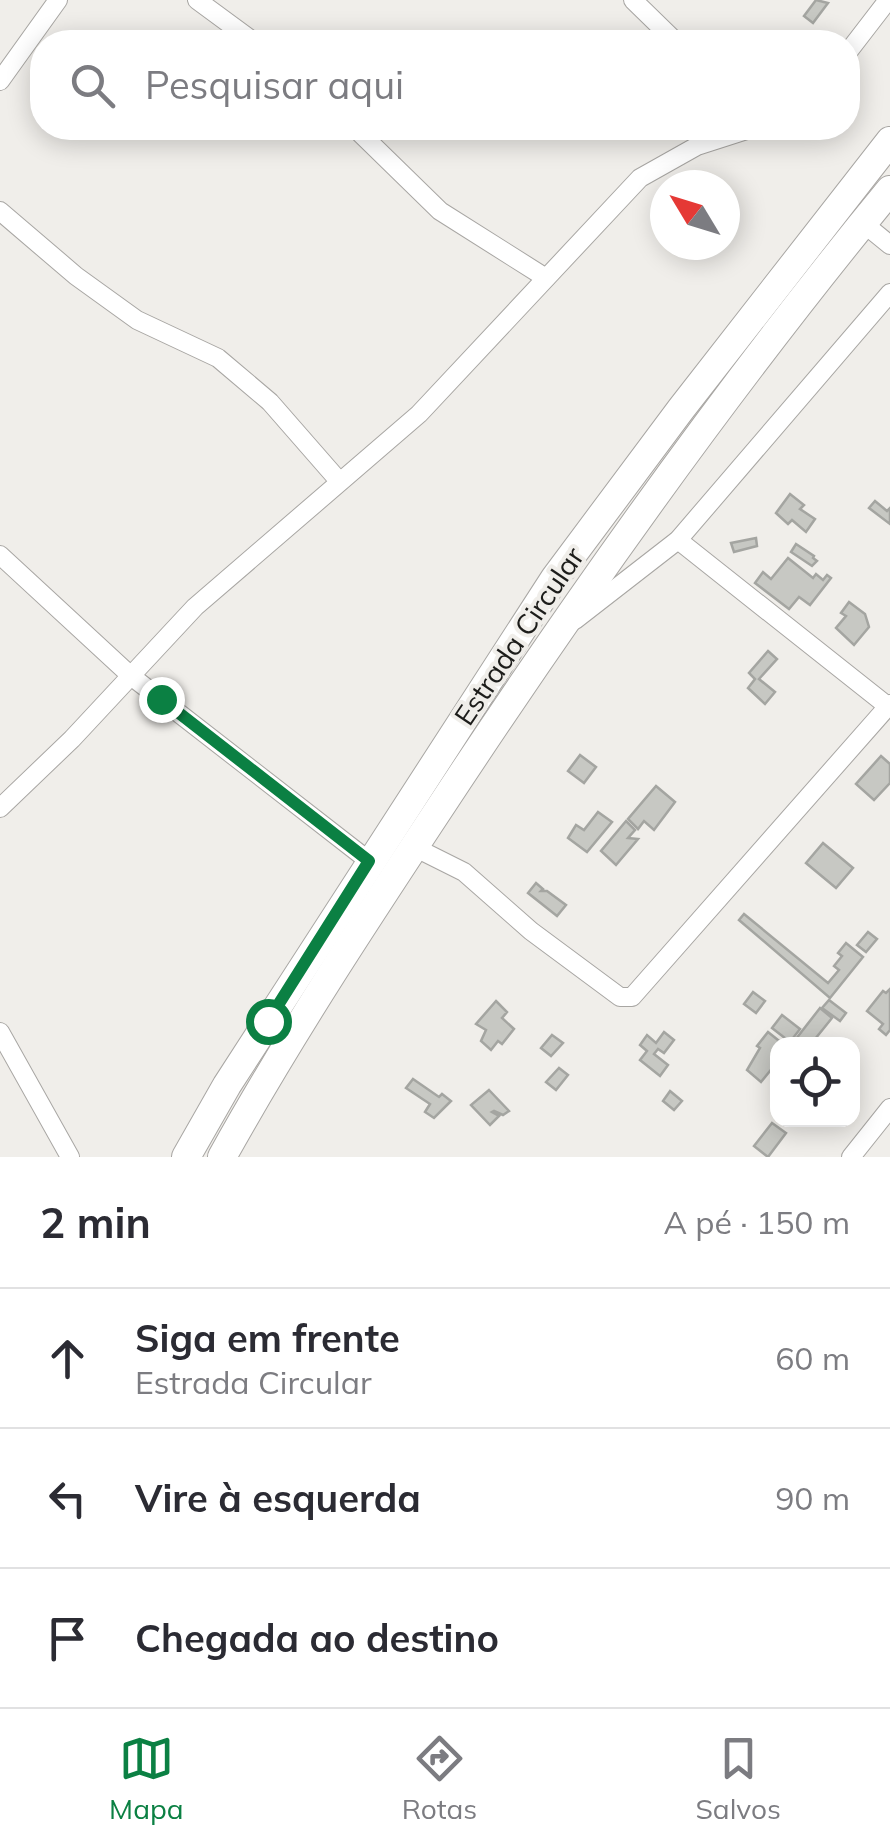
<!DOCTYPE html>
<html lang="pt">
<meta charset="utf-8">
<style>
body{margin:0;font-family:Mulish,sans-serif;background:#f2f2f3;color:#2b2b33}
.controls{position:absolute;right:30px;bottom:30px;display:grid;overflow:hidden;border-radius:20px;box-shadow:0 5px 25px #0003}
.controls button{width:90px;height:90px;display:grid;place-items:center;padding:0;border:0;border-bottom:2px solid #e1e1e2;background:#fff;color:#2b2b33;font:50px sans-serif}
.compass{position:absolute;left:650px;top:170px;width:90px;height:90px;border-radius:50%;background:#fff;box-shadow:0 5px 25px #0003;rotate:308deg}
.stop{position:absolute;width:30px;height:30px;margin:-22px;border:8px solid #0b8043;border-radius:50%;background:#fff}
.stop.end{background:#0b8043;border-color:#fff;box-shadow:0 2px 10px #0008}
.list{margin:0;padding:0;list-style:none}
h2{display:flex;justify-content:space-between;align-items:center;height:130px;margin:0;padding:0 40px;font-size:42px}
h2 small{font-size:32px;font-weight:400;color:#7c7c81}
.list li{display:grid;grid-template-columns:65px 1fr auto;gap:30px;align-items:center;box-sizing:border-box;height:140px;padding:0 40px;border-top:2px solid #e1e1e2}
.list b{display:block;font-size:38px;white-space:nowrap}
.list p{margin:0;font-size:32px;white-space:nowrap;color:#7c7c81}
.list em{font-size:32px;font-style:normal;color:#7c7c81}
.icon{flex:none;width:55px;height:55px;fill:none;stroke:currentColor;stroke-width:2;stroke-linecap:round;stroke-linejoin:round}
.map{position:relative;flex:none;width:890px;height:1157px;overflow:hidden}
.search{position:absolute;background:#fff;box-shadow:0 5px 25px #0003;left:30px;right:30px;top:30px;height:110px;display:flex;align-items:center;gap:25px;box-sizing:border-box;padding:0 35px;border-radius:40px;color:#7c7c81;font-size:38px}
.sheet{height:550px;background:#fff}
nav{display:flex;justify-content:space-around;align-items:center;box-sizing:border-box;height:140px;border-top:2px solid #e1e1e2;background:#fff;font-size:28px;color:#7c7c81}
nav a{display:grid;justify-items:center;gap:5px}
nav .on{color:#0b8043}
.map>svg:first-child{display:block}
</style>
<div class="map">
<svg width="890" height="1157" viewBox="0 0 890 1157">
<rect width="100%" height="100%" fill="#f0eeea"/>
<g fill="#c7c8c3" stroke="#a4a5a1" stroke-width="2.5">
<polygon points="816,0 828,3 813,23 804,16"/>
<polygon points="790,494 804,505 800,509 815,519 806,532 792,520 788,524 776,513"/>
<polygon points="875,501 887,511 890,508 890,524 869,508"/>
<polygon points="756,538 757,546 734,552 731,543"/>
<polygon points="796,544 814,556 813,558 817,561 812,566 791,552"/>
<polygon points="788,558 813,578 816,574 823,580 827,575 831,578 810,605 799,597 789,609 755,583 763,572 771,579"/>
<polygon points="849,602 865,614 869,627 854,645 836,628 846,616 841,613"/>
<polygon points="768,651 777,659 759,679 775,692 765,704 748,688 755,679 749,673"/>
<polygon points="580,755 596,767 584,783 568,771"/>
<polygon points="881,756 890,764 890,783 874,800 856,784"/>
<polygon points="656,786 675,802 654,830 644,821 638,829 628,819"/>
<polygon points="598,812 612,822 587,852 568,838 576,825 584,830"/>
<polygon points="626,821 635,830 628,838 638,839 616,865 601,851"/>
<polygon points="823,843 853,868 836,888 806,863"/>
<polygon points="536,883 543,889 541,891 547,891 566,905 557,916 528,893"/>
<polygon points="744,914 828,983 839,970 834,966 842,956 838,953 846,943 863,957 830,998 739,920"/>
<polygon points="868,932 877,939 866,952 857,945"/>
<polygon points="890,989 890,1030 886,1035 879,1029 883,1024 867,1011 883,991 886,993"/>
<polygon points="753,992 765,1001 756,1013 744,1004"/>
<polygon points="829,1000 846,1013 840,1021 822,1008"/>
<polygon points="496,1001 507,1012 502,1018 514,1029 502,1044 498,1041 491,1050 481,1041 486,1030 476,1024"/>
<polygon points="820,1008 832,1018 811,1044 792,1044"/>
<polygon points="782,1015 800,1029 790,1042 772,1028"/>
<polygon points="664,1032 674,1040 664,1053 658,1049 654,1054 668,1065 660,1076 640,1060 647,1051 640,1045 647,1035 656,1043"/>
<polygon points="768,1032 783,1044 778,1044 778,1061 761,1082 747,1070 760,1048 757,1046"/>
<polygon points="552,1035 563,1043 551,1056 541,1048"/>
<polygon points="559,1068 568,1075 556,1090 546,1082"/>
<polygon points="413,1079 439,1097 442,1094 451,1101 434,1118 425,1112 430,1104 406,1088"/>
<polygon points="489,1090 509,1111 503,1115 494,1111 492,1112 499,1116 490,1125 471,1105"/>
<polygon points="670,1091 682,1101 674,1110 663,1101"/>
<polygon points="772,1123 786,1133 768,1157 754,1146"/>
</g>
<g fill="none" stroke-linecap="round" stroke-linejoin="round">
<defs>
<g id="minor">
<polyline points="197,0 254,42"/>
<polyline points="633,0 676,42"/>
<polyline points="848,52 888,0"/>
<polyline points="0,81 58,0"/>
<polyline points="355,128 440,211 546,278"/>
<polyline points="0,211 76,276 137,320 218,358 270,402 339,481"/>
<polyline points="863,223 890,245"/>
<polyline points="678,540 890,708"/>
<polyline points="0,555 131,676 369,861"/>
<polyline points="575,620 678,540 890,293"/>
<polyline points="0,808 72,739 195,607 419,414 640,178 697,146 753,128"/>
<polyline points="414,847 464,872 531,931 620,997 632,997 890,704"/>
<polyline points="0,1032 70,1157"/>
<polyline points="851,1157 890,1108"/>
</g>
<g id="primary">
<polyline points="186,1157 227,1085 555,578 681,409 890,141"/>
<path d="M222,1157C291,1033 369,915 447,797C585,588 731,383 890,190"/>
</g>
</defs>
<use href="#minor" stroke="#a8a6a3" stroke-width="20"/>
<use href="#primary" stroke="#a8a6a3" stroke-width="30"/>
<use href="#minor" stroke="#fff" stroke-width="18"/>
<use href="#primary" stroke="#fff" stroke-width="28"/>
</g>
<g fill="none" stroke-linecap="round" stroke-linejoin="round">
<polyline stroke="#0b8043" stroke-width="12" points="161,699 369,861 268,1021"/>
</g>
<g text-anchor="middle" stroke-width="8" stroke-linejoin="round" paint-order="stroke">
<g font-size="28" fill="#1c1c1a" stroke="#f0eeea">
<text transform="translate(519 636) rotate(-56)" y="10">Estrada Circular</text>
</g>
</g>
</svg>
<div class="controls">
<button><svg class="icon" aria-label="locate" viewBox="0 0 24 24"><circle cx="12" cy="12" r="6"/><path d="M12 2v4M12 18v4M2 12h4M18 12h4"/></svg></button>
</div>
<svg class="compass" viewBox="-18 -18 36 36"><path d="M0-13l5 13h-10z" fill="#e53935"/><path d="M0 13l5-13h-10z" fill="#7c7c81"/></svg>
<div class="stop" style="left:268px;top:1021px"></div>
<div class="stop end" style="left:161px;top:699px"></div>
<div class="search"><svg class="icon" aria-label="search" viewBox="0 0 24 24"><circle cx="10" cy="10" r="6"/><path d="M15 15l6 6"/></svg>Pesquisar aqui</div>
</div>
<section class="sheet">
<h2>2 min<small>A pé · 150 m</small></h2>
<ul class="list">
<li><svg class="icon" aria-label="ahead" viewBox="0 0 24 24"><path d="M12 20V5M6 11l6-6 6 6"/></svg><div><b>Siga em frente</b><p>Estrada Circular</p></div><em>60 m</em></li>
<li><svg class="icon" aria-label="left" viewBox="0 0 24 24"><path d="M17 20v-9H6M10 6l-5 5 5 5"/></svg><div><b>Vire à esquerda</b></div><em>90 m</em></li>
<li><svg class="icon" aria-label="arrive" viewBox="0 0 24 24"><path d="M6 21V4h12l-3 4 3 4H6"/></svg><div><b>Chegada ao destino</b></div></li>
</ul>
</section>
<nav>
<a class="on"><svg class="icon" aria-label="map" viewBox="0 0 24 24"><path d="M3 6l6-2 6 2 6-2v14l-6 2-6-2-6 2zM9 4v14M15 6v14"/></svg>Mapa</a>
<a><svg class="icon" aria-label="directions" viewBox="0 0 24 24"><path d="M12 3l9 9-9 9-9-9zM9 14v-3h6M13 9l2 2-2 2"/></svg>Rotas</a>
<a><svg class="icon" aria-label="saved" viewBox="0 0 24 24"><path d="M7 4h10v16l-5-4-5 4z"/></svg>Salvos</a>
</nav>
